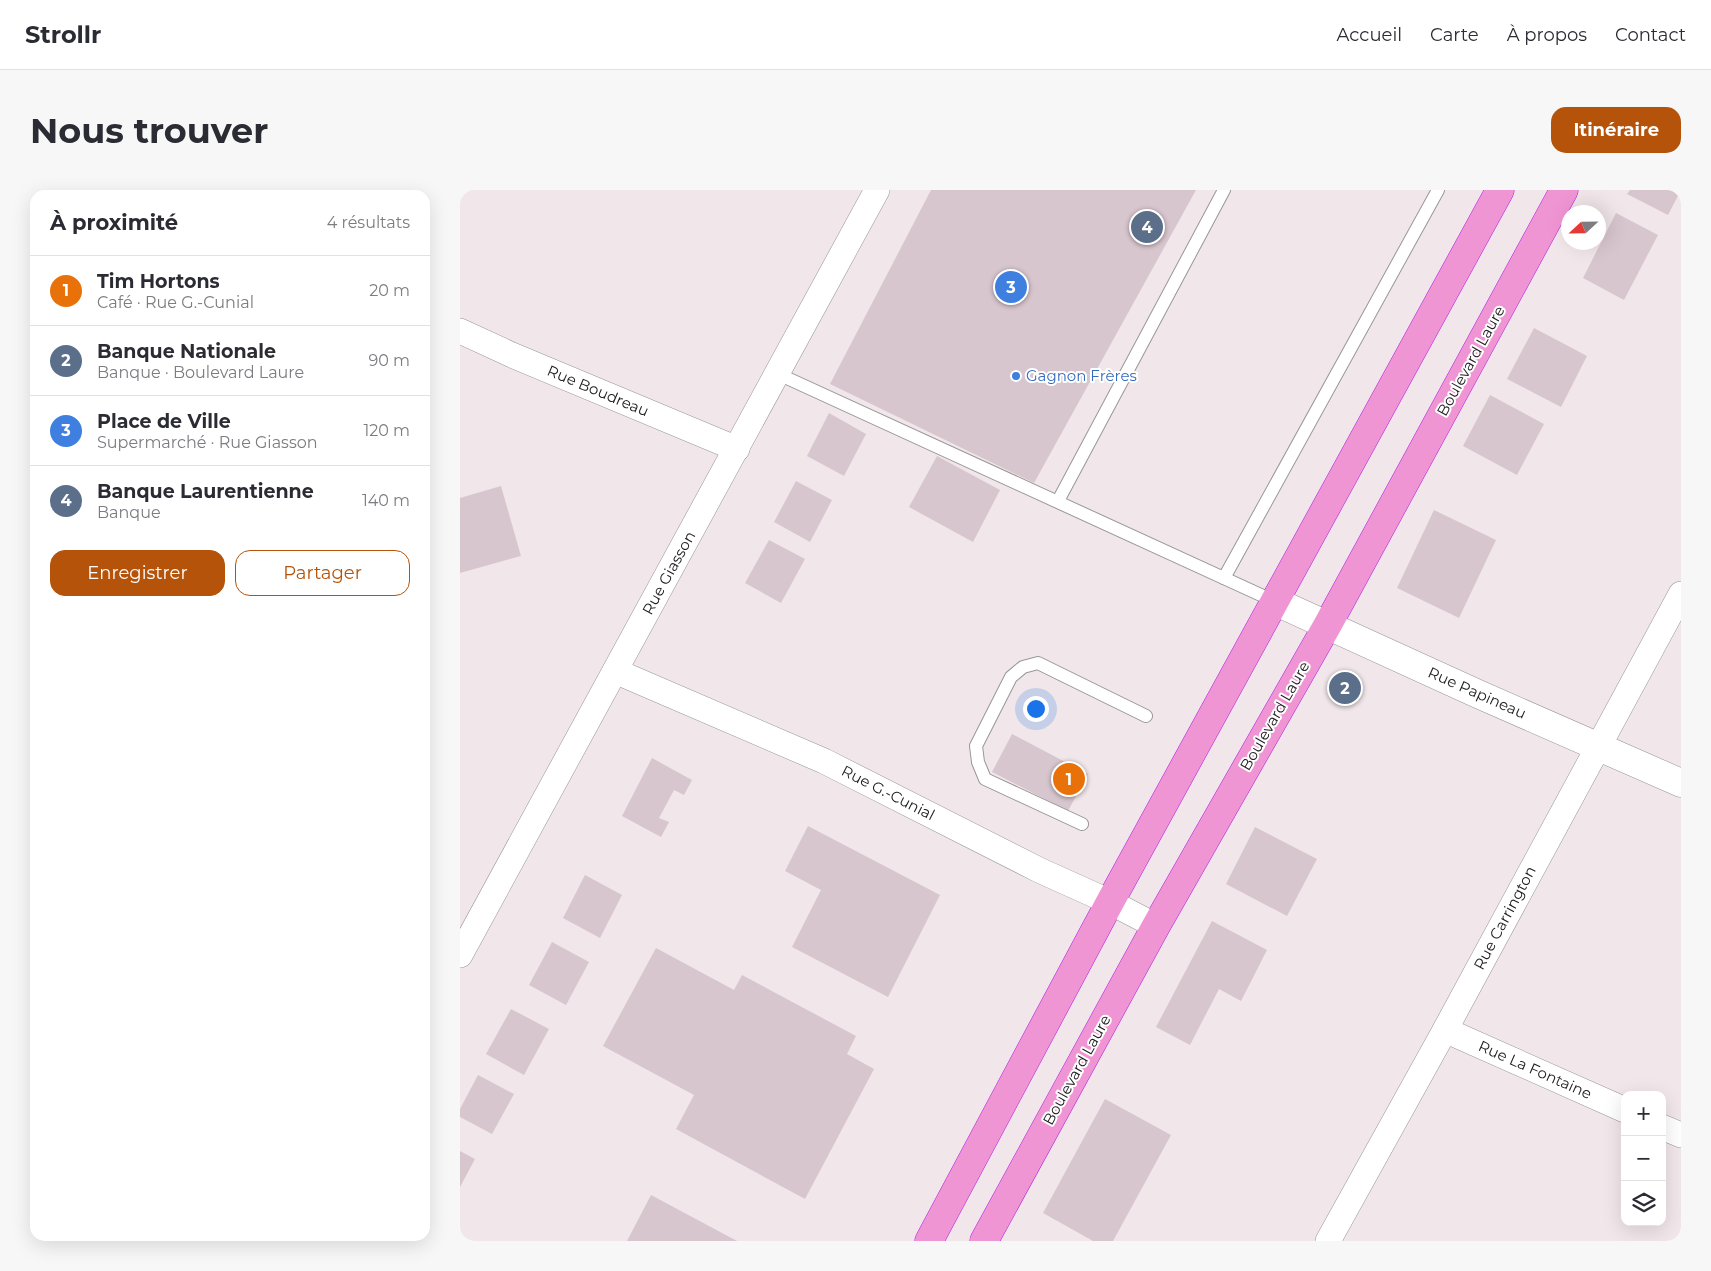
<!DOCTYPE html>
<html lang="fr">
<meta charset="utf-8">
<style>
body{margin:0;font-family:Montserrat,sans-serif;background:#f7f7f7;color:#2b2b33}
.controls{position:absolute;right:15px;bottom:15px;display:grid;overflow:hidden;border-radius:10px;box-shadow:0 5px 20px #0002}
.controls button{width:45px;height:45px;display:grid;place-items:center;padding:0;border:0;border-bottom:1px solid #e1e1e2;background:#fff;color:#2b2b33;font:25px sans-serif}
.compass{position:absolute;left:1101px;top:15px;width:45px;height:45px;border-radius:50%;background:#fff;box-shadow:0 5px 20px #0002;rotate:248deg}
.you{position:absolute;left:575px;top:518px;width:18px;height:18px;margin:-12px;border:4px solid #fff;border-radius:50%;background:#1a73e8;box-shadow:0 0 0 8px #1a73e833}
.badge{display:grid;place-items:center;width:32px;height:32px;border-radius:50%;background:#b45309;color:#fff;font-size:16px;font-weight:700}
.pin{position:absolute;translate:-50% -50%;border:2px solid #fff;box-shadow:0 1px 5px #0006}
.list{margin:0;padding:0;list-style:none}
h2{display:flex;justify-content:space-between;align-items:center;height:65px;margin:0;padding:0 20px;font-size:21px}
h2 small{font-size:16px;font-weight:400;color:#7c7c81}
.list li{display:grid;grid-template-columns:32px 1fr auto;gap:15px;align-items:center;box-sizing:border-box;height:70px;padding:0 20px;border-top:1px solid #e1e1e2}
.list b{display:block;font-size:19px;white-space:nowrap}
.list p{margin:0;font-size:16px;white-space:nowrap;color:#7c7c81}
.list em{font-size:16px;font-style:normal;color:#7c7c81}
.actions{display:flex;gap:10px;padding:15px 20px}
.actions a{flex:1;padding:11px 0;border:1px solid #b45309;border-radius:15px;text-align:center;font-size:18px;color:#b45309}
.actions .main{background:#b45309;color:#fff}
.icon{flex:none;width:28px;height:28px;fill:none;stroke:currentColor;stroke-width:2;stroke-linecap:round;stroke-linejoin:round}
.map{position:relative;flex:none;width:1221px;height:1051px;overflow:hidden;border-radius:15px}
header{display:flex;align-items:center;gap:30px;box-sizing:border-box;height:70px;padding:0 25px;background:#fff;border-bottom:1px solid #e1e1e2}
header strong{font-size:24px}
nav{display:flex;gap:28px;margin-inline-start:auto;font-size:18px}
.intro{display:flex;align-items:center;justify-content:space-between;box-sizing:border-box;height:120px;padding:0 30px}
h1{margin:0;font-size:35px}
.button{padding:12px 22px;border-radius:15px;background:#b45309;color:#fff;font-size:18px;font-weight:700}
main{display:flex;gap:30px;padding:0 30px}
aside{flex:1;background:#fff;border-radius:15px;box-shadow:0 5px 20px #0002}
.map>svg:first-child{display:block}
</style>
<header>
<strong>Strollr</strong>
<nav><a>Accueil</a><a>Carte</a><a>À propos</a><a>Contact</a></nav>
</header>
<div class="intro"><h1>Nous trouver</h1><a class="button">Itinéraire</a></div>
<main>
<aside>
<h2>À proximité<small>4 résultats</small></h2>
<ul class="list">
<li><span class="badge" style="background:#e8710a">1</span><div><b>Tim Hortons</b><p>Café · Rue G.-Cunial</p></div><em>20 m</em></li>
<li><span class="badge" style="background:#5c6f8a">2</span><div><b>Banque Nationale</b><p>Banque · Boulevard Laure</p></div><em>90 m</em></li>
<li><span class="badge" style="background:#3f7fe0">3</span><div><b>Place de Ville</b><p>Supermarché · Rue Giasson</p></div><em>120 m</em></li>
<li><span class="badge" style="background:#5c6f8a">4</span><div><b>Banque Laurentienne</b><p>Banque</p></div><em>140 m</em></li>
</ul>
<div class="actions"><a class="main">Enregistrer</a><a>Partager</a></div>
</aside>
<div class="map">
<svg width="1221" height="1051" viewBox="0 0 1221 1051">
<rect width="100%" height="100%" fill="#f1e6e9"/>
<g fill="#d8c6cf">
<polygon points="471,0 736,0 574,293 370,194"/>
<polygon points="1170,0 1221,0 1208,25 1167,4"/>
<polygon points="1156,23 1198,45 1164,110 1123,88"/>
<polygon points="1074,138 1127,166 1101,217 1047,189"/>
<polygon points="1030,205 1084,234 1057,285 1003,256"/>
<polygon points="369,223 406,244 384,286 347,266"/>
<polygon points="477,266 540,300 513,352 449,317"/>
<polygon points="336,291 372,310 350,352 314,332"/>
<polygon points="41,296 61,366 0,383 0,308"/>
<polygon points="974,320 1036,350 999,428 937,398"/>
<polygon points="309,350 345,369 321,413 285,393"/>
<polygon points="552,544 628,584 608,621 532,582"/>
<polygon points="192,568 232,590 224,605 214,600 199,628 209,632 201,647 162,626"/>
<polygon points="348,636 480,705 428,807 332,757 361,700 325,681"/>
<polygon points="795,637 857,669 827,726 766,694"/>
<polygon points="125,685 162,705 140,748 103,728"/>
<polygon points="752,731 807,760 781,811 759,799 730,855 696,837"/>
<polygon points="92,752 129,772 106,815 69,795"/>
<polygon points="196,758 274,800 282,785 396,846 387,864 414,879 345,1009 216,939 234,905 143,856"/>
<polygon points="51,819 89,839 64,885 26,864"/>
<polygon points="18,885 54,904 32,944 0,927 0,919"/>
<polygon points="645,909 711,945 653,1051 633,1051 583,1023"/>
<polygon points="0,961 15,969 0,997"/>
<polygon points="191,1005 277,1051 167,1051"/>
</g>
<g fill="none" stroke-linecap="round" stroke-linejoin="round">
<defs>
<g id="service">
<polyline points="316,183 814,411"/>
<polyline points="598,311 764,0"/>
<polyline points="764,388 978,0"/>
<polyline points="622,634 525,589 518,572 516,556 551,487 563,477 578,473 686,526"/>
</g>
<g id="minor">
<polyline points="0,141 52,165 277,259"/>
<polyline points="155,481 364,571 579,680 650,712 696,736"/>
<polyline points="0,765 417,0"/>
<polyline points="985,840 1165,920"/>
<polyline points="1202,937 1221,945"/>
<polyline points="868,1051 985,840 1221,404"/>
</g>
<polyline id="tertiary" points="814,411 1018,504 1221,593"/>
<g id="trunk">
<polyline points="469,1051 650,712 1040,0"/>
<polyline points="524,1051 696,736 867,436 1104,0"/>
</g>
</defs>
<use href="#service" stroke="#979797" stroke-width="14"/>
<use href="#minor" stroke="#979797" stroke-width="26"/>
<use href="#tertiary" stroke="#979797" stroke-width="29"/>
<use href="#trunk" stroke="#b221e2" stroke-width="29"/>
<use href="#service" stroke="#fff" stroke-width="12"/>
<use href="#minor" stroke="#fff" stroke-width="25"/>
<use href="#tertiary" stroke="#fff" stroke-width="28"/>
<use href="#trunk" stroke="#f095d4" stroke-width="28"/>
</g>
<circle fill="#3f7fe0" stroke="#fff" stroke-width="2" cx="556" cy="186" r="5"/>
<g text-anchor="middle" stroke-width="4" stroke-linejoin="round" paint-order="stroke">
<g font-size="15" fill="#202020" stroke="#fff">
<text transform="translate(1011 171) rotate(-61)" y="5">Boulevard Laure</text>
<text transform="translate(138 201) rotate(23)" y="5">Rue Boudreau</text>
<text transform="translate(209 383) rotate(-61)" y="5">Rue Giasson</text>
<text transform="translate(1017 503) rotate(24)" y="5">Rue Papineau</text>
<text transform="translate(815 526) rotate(-60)" y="5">Boulevard Laure</text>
<text transform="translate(428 603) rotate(27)" y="5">Rue G.-Cunial</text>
<text transform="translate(1045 728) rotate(-62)" y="5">Rue Carrington</text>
<text transform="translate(617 880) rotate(-61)" y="5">Boulevard Laure</text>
<text transform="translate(1075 880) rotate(24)" y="5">Rue La Fontaine</text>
</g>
<g font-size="15" fill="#366cbe" stroke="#fff" text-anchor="start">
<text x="566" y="191">Gagnon Frères</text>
</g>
</g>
</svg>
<div class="controls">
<button>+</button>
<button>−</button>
<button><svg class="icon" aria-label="layers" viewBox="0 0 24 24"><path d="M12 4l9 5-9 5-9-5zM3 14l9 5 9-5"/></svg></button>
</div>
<svg class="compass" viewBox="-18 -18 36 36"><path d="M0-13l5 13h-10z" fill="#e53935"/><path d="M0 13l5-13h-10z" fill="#7c7c81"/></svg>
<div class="you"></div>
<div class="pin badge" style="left:609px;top:589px;background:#e8710a">1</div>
<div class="pin badge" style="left:885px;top:498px;background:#5c6f8a">2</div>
<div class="pin badge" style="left:551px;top:97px;background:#3f7fe0">3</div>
<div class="pin badge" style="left:687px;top:37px;background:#5c6f8a">4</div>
</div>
</main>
